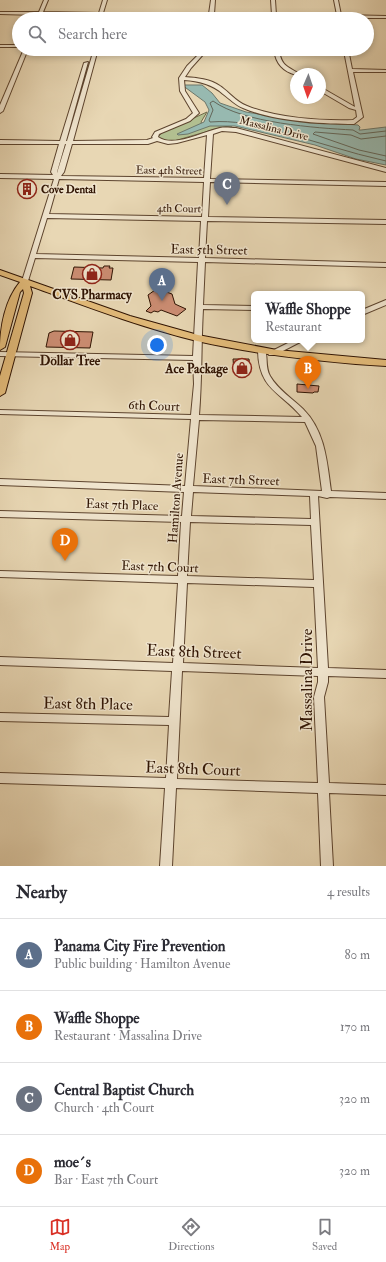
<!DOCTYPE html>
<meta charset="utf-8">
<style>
body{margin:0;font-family:"IM FELL Double Pica",serif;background:#f2f2f3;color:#2b2b33}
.compass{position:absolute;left:290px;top:68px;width:36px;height:36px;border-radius:50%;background:#fff;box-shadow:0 2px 6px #0003;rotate:182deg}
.you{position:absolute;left:157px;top:345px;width:14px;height:14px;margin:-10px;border:3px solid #fff;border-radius:50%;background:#1a73e8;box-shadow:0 0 0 6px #1a73e833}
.badge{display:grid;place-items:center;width:26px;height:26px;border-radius:50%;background:#d93025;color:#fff;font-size:13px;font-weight:700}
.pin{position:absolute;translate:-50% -33px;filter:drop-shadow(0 1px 2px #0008)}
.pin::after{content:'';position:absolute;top:21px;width:14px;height:12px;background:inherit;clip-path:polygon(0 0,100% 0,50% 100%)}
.popup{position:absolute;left:251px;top:291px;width:114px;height:52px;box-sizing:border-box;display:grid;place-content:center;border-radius:6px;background:#fff;filter:drop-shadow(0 1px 3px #0005);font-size:13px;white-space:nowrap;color:#7c7c81}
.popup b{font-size:15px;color:#2b2b33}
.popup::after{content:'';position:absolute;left:50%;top:100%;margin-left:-8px;border:8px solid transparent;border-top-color:#fff}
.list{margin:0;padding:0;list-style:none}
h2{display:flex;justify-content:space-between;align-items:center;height:52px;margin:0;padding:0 16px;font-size:17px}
h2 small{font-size:13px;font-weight:400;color:#7c7c81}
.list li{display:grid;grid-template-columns:26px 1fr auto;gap:12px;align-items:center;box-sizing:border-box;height:72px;padding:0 16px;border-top:1px solid #e1e1e2}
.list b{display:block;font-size:15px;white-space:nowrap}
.list p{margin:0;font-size:13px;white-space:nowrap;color:#7c7c81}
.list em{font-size:13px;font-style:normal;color:#7c7c81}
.icon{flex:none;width:22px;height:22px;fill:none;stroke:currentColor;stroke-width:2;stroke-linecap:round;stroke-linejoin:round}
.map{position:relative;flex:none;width:386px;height:866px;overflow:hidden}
.search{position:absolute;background:#fff;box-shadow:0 2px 6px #0003;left:12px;right:12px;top:12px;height:44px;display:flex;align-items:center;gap:10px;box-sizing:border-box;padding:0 14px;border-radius:22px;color:#7c7c81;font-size:15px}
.sheet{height:340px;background:#fff}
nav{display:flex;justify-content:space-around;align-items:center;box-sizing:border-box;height:56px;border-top:1px solid #e1e1e2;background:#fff;font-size:11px;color:#7c7c81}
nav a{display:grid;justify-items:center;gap:2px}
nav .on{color:#d93025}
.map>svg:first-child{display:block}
</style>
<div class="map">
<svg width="386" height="866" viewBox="0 0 386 866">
<rect width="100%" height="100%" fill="#e8d7b4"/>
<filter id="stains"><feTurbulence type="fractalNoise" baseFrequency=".005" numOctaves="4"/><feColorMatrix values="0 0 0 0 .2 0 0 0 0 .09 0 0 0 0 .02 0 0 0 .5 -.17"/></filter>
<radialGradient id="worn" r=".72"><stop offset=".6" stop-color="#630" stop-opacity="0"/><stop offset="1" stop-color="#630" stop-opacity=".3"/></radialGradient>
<path fill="#b2bf90" stroke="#706949" d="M207,112L201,122L202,124L232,127L219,128L174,141C169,142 161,141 158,137L163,132Z"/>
<polygon fill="#97b9b0" stroke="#6d776a" points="182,85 202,85 212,93 220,103 246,112 301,121 358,125 360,127 359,130 361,130 386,127 386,165 356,159 315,145 235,126 210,126 188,134 178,135 177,134 204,122 209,110 205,102"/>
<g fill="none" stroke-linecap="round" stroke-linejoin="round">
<g stroke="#636659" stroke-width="1">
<path d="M386,131L360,134L353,130C316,128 243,123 213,101L210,103L213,110L209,120L210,122C235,120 253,125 276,131C313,140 349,153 386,161"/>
<polyline points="386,136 361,139 351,135 315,132 313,134 359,150 386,156"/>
</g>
</g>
<g fill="#cc8d73" stroke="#2f1302">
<polygon points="104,266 110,266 109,268 113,268 111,280 71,279 74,267 103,268"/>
<polygon points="155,290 159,292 161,290 172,294 175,304 186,309 177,316 161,310 158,312 154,311 151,313 146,311 151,306 148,295"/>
<polygon points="54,331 93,332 90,348 46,347 49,333"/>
<polygon points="233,359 249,359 250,371 234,371"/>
<polygon points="297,384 319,386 318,392 314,392 313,393 297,392"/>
</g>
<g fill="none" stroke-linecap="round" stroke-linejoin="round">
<defs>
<g id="minor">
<polygon points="44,0 48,0 43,12 99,13 103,0 107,0 103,13 209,14 211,0 215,0 214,14 272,15 271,0 275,0 276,15 337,15 334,0 338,0 341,15 386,16 386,18 342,18 342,19 338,19 338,18 276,17 276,19 272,19 272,17 213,17 213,19 209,19 209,16 102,15 101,19 98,19 98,15 42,15 41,19 38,19 37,18 38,15 0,14 0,12 39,12"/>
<rect x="0" y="45" width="19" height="2"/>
<polygon points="24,49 28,49 3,111 0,113 0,105"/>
<path d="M94,49H98L73,141L147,140L153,138L152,137L155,132L186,119L193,113L180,91L179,78L187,66L204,49H208L191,68L185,77C197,78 210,79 220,86C229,92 236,102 247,106C276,118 321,121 353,120L357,117L356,110L349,108L320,91V87L322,88L355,107L344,51L279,50C281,65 286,66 298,73V74H296V75C283,71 276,64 274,50L272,49H348L352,69L386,70V72H353L363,117L354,124C321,124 273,121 243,108C235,105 230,99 223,94C212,84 199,81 184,80L185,91L199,113L190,121L159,134L158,137C174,148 202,132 220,128C225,127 231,128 236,128L386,168V172L236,132L222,131L213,134L210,179L386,182V186L210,182L208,217L386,220V224L207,221L205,258L386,263V267L205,262L203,305L254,306V310L203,309C201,344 202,380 199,415L302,417C280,391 259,390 258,351L262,349H265C268,358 265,367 270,376C278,390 292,398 303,409C325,431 327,461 331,491L386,493V499L330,497L327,498L318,496L328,668L386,670V678L328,676V682L324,697L329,783L386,785V795L329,793L333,866H321L318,793L176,788L172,866H160L165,788L0,783V773L166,778L169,725L0,721V713L169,717L172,671L0,665V657L173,663L178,583L0,577V571L178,576L181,522L0,517V511L182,516L184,492L0,485V479L185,486L191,419L0,414V410L191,415L194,384L193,360L0,356V352L193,356L198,262L35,258L28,281L25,283L22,281L54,179L0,178V174L53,175L51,172L59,144H0V140L60,141L84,63L88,62L66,141H67ZM207,135L204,178L61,176L64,172L72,144H148L157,141L168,144L177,143ZM65,144H66L57,173V172ZM59,179L204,182L202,217L49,214ZM47,218L201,221L199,258L36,254ZM199,420L305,422L316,446L322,491L193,486ZM193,492L310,496L311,519L191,516ZM190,522L311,525L314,580L187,576ZM187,583L314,587L318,668L183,663ZM182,671L318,676V682L314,697L318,783L177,779Z"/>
<polygon points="386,300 386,305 362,315 362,310"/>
<polygon points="294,340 304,340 275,355 269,355 268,353"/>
</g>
<path id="major" d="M0,270L130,316L198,335L277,350L386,360V366C322,362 259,355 197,341C140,327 85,306 30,286L32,293L5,393L0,396V376L24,293L23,289L20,292L5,347L0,350C0,327 5,300 20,282L0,275Z"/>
</defs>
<use href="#minor" stroke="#5d442e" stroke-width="2"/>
<use href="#major" stroke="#2f1302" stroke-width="2"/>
<use href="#minor" fill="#f0e5ce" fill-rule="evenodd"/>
<use href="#major" fill="#e4bc7a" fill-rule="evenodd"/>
</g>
<defs>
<symbol id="building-ring" viewBox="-11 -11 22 22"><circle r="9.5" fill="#f0e5ce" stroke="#8f2418" stroke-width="1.5"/><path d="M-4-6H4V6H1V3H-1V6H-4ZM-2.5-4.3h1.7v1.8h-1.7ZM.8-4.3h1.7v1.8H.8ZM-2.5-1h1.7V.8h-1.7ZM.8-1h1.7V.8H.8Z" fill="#8f2418"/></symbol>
<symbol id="shop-ring" viewBox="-11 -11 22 22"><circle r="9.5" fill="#f0e5ce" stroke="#8f2418" stroke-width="1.5"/><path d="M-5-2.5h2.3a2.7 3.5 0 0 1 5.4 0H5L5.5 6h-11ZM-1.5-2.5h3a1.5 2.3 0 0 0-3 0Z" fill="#8f2418"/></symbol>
</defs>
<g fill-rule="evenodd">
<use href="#building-ring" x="16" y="178" width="22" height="22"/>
<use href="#shop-ring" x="81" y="263" width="22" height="22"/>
<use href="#shop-ring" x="59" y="329" width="22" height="22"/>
<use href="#shop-ring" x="231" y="357" width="22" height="22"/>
</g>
<g text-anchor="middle" stroke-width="3" stroke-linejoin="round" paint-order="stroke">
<g font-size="11" fill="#2f1302" stroke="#f0e5ce">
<text transform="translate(274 128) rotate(14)" y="4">Massalina Drive</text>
<text transform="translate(169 170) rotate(1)" y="4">East 4th Street</text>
<text transform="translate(179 208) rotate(1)" y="4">4th Court</text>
</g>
<g font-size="11" font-weight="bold" fill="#2f1302" stroke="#f0e5ce" text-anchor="start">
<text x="41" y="193">Cove Dental</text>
</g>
<g font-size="13" fill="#2f1302" stroke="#f0e5ce">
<text transform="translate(209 249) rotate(1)" y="5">East 5th Street</text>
<text transform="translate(154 405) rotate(2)" y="5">6th Court</text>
<text transform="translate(241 479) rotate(2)" y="5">East 7th Street</text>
<text transform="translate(175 498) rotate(-86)" y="5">Hamilton Avenue</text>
<text transform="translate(122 504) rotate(2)" y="5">East 7th Place</text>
<text transform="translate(160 566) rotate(2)" y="5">East 7th Court</text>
</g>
<g font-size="13" font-weight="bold" fill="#2f1302" stroke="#f0e5ce">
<text x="92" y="299">CVS Pharmacy</text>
<text x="70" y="365">Dollar Tree</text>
<text x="228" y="373" text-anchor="end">Ace Package</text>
</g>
<g font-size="16" fill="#2f1302" stroke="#f0e5ce">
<text transform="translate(194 651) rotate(2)" y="6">East 8th Street</text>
<text transform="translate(306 680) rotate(-90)" y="6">Massalina Drive</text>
<text transform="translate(88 703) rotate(1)" y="6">East 8th Place</text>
<text transform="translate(193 768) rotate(2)" y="6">East 8th Court</text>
</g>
</g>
<rect width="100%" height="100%" filter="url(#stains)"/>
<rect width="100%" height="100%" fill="url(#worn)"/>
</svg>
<svg class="compass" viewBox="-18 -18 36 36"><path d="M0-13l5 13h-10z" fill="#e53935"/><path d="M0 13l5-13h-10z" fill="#7c7c81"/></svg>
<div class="you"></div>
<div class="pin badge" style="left:162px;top:301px;background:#5c6f8a">A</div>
<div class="pin badge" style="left:308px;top:389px;background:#e8710a">B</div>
<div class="popup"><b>Waffle Shoppe</b>Restaurant</div>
<div class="pin badge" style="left:227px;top:205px;background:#6b7280">C</div>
<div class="pin badge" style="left:65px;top:561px;background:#e8710a">D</div>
<div class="search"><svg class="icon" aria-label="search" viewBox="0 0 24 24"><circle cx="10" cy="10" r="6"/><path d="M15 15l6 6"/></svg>Search here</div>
</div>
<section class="sheet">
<h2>Nearby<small>4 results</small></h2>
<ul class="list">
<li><span class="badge" style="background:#5c6f8a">A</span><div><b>Panama City Fire Prevention</b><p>Public building · Hamilton Avenue</p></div><em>80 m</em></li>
<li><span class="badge" style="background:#e8710a">B</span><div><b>Waffle Shoppe</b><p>Restaurant · Massalina Drive</p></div><em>170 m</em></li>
<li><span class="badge" style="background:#6b7280">C</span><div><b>Central Baptist Church</b><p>Church · 4th Court</p></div><em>320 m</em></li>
<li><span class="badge" style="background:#e8710a">D</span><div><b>moe´s</b><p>Bar · East 7th Court</p></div><em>320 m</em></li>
</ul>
</section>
<nav>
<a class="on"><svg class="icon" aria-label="map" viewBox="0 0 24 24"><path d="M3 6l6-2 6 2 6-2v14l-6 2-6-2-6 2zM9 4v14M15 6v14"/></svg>Map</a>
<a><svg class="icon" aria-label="directions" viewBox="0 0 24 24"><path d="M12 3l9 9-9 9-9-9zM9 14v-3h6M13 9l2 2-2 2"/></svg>Directions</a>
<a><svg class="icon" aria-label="saved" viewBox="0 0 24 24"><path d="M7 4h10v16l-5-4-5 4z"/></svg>Saved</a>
</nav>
